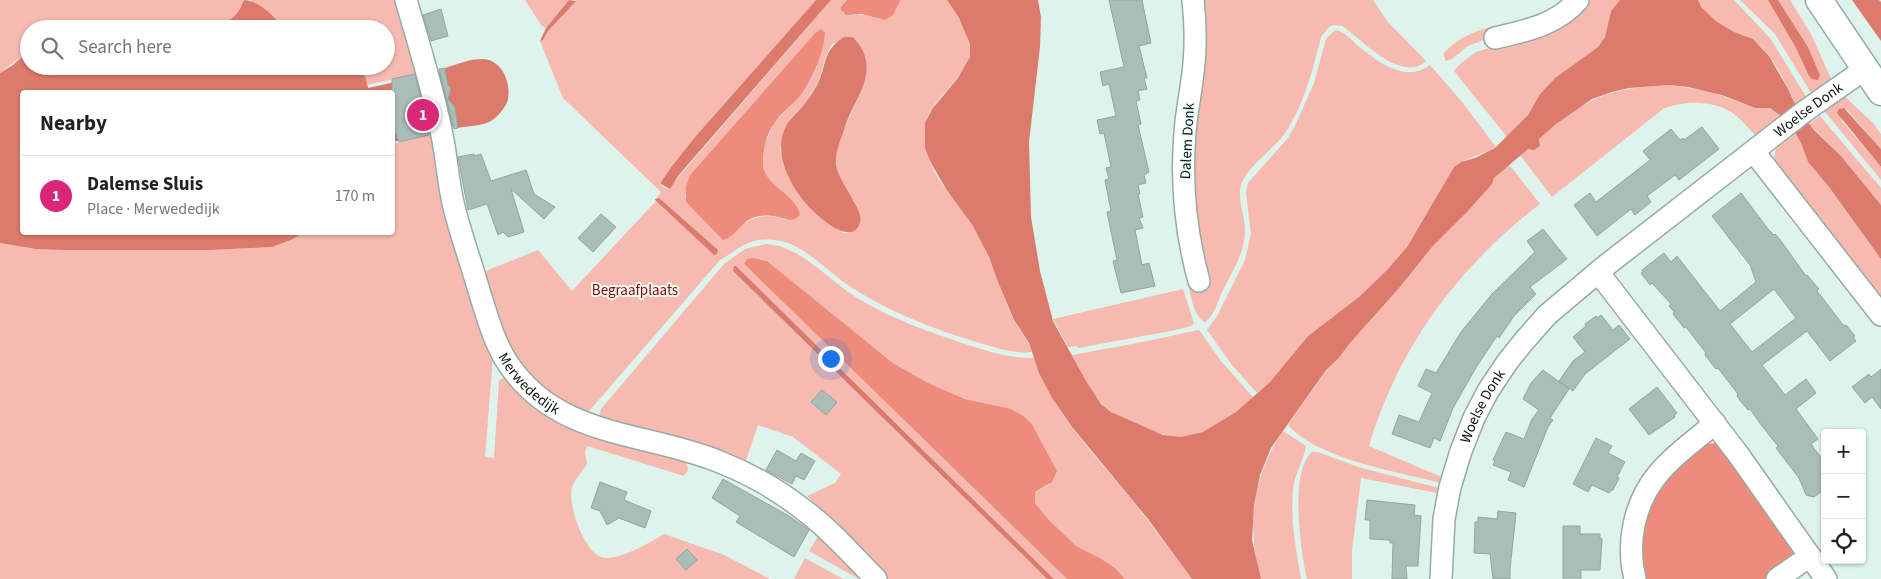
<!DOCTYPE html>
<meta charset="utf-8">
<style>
body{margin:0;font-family:"Source Sans 3",sans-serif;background:#f6f6f6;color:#222}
.controls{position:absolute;right:15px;bottom:15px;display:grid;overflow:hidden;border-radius:5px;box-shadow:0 1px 4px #0004}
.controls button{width:45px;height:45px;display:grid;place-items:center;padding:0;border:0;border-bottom:1px solid #e0e0e0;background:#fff;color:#222;font:25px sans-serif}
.you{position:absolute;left:830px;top:358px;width:18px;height:18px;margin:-12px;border:4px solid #fff;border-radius:50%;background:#1a73e8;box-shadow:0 0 0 8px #1a73e833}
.badge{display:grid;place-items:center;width:32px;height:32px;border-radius:50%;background:#db2777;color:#fff;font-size:16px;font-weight:700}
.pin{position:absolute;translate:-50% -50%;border:2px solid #fff;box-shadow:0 1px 5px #0006}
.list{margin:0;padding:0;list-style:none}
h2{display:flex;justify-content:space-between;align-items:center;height:65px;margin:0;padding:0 20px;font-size:21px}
h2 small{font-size:16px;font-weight:400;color:#767676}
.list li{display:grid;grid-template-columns:32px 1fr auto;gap:15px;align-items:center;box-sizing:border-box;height:80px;padding:0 20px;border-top:1px solid #e0e0e0}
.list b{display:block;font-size:19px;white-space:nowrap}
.list p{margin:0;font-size:16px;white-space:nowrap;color:#767676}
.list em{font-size:16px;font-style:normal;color:#767676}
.icon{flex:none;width:28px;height:28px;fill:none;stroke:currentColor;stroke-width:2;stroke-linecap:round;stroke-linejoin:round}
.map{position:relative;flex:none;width:1881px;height:579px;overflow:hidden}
.search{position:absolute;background:#fff;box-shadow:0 1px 4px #0004;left:20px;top:20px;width:375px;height:55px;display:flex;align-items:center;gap:12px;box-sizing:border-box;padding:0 18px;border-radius:28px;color:#767676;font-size:19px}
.panel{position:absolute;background:#fff;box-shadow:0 1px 4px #0004;left:20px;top:90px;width:375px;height:145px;border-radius:5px}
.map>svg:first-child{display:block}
</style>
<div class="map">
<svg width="1881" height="579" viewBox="0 0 1881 579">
<rect width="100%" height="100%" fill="#ddf3ec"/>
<g fill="#f6bab0" fill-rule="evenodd">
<path d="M0,0H244C236,20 228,22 208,29H29V54C22,54 7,68 0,73Z"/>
<path d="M250,0H397L420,73L367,85L364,72L343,66H386V29H282C276,16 261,8 250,0Z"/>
<polygon points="525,0 569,0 546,28 541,25"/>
<path d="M576,0H816L695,137L672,166L661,182L663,187L668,189L831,0H847L841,7L843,13C857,17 864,12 880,19L896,10L901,0H947C955,13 967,28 970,44C976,76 927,97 926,125C925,132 928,140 929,147C929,152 929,158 930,162C937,182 961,207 973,226C991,255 999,289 1014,320C1019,331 1029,340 1032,352C1015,354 997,348 980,343C933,329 886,311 845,283C824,268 801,242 774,240C749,237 739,249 720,260L590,410L586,412L560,403L517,364L482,281L485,272L493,268L538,250L572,291L656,201L714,255L659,198H657L661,192L563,98L540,41L543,40L548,31ZM821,30L817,66L811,79L799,97L774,123L765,144L763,163L766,177L796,206L787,220C772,214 758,215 745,223L685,197L690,175L816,32ZM853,37C888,74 838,119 836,159C836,170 841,183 847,192C849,195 852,198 854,201C856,208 858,216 860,224C855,231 851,233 843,233L810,207L799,196L790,180L780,149L793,116L807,102L819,80L826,56L832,44Z"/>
<path d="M1200,0H1373L1388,22L1426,61C1401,84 1362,39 1342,26L1334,25L1329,27L1321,37C1313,69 1303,109 1283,136C1272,150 1246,168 1241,185C1237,200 1245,215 1245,230C1245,253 1233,270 1223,290C1218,300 1215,315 1205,322C1195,318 1191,298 1189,288L1211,283L1209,270L1202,266L1191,187Z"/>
<polygon points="1586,0 1620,0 1611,11 1605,37 1598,47 1555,78 1540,94 1528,115 1507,137 1454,71 1460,64 1476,52 1523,38"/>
<path d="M1698,0H1734L1770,38L1808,100L1797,108C1786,84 1775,56 1753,40C1748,36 1741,35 1735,33C1721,27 1704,14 1698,0Z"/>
<polygon points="1740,0 1768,0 1803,60 1820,75 1808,47 1778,0 1790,0 1811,34 1832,81 1813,96 1775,34"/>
<path d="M1490,27L1492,36L1489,38L1468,46L1452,59L1446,61L1443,54C1455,40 1472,32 1490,27Z"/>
<path d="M1335,30C1344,31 1351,39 1357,45C1377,61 1405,84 1430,65L1462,102L1496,147C1483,155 1466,157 1454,167L1407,247L1387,270L1359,297L1308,336L1270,382L1257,393L1232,365L1207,330L1217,316L1245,260L1251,234L1246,193L1248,183L1288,138L1296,124L1314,83L1326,39Z"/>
<path d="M1669,85L1709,91L1755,108H1770L1784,118L1759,139C1751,131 1743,121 1734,114C1715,100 1684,100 1663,109L1552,197L1520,155L1528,149L1540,144L1539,139C1584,98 1608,88 1669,85Z"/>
<polygon points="1843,95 1873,123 1881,134 1881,149 1848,111 1842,108 1841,120 1881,167 1881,180 1821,107"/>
<polygon points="1820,116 1881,188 1881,205 1841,156 1809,124"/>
<path d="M432,134L493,356L485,457L494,458L499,381L504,377H510L686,459L688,470L684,476L587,446L585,452L587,464C583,471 574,480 572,487C567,505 586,560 607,558C626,557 649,543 664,534L724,555L770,579H0V243L36,249L62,250H211L272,247L291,240L303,233L392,232L393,144Z"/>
<polygon points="1796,134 1801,143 1808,162 1829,187 1881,259 1881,304 1773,166 1776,163 1774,158 1776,149"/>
<path d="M1508,165L1512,168L1540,204C1458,267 1399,346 1369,446L1446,479L1445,484C1400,472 1319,460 1288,425L1326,370L1338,359L1350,343L1400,287L1432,247L1468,211L1492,184L1494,178Z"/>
<path d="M766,244C801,246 828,280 857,298C888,317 922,329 956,341C981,349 1008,359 1034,358C1050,408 1089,448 1122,488C1146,517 1169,548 1192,579H1125L1115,568L1100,558L1076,546L1049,520L1035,503V492L1049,485L1057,471L1032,424L1025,417L1010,409L965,399L926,382L893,363L767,261C757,258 753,258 744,264L1067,579H1054L736,266L733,271L1047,579H886L807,496L835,483L841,474L793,437L758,425L745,463L599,418L601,409L724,264L745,249Z"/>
<polygon points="1183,289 1194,323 1191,326 1176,330 1078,348 1077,346 1068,347 1053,319"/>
<path d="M1198,330L1200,331L1220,360L1253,397C1234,415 1207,438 1180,437C1165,437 1152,430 1139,425C1127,420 1111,414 1102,404C1091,392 1080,370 1072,355L1148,341Z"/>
<path d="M1283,431L1306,446C1304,458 1297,470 1294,483C1289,515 1296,548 1301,579H1261C1246,525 1252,478 1283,431Z"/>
<path d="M1312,452H1318L1358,467L1443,489L1442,494L1361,478L1352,551V579H1307C1301,553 1289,471 1312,452Z"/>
<polygon points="820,533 868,579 859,579 809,551"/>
<polygon points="805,558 843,579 794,579"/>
</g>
<g fill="#ee8b7b">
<polygon points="847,0 901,0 893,15 885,20 862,14 846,15 841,10 841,7"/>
<path d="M821,29L825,33C823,55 813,78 800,96C792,106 780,113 774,124C766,134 763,151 763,164C765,188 796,193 800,215C792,223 788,219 778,217C772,215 761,215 755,217C741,221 736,237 723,240L686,202V187L690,175L816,32Z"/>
<polygon points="753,258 767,261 893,363 926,382 965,399 1011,409 1025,417 1032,424 1057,471 1052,482 1035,492 1035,503 1049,520 1076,546 1100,558 1115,568 1125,579 1067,579 744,264 747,259"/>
<polygon points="1715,443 1726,453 1791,545 1795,555 1779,570 1765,579 1643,579 1639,559 1643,523 1652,497 1674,468 1705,444"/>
</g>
<g fill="#dc7b6c">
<path d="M244,0C257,0 277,17 282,29H208C228,22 236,20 244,0Z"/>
<polygon points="569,0 576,1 548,31 543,40 540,41 546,28"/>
<polygon points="816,0 831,0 678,176 670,189 661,184 661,182 672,166 695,137"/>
<polygon points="947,0 1038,0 1041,17 1040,47 1029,142 1031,217 1040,271 1053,321 1086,381 1101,404 1111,412 1163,435 1181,437 1203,432 1236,412 1270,382 1308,336 1359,297 1387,270 1407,247 1454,167 1461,162 1475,158 1495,148 1528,115 1540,94 1555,78 1598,47 1605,37 1611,11 1620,0 1698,0 1702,8 1717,22 1734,32 1753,39 1769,56 1787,87 1797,108 1814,130 1841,156 1881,205 1881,259 1829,187 1808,162 1801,143 1796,134 1784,118 1770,108 1755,108 1722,95 1688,87 1669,85 1629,88 1612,92 1592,99 1556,124 1539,139 1540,146 1534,150 1528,149 1494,178 1492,184 1468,211 1432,247 1400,287 1350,343 1338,359 1326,370 1271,448 1260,475 1254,505 1252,540 1261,579 1192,579 1148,519 1072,427 1052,398 1039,373 1029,343 1014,320 998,282 989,257 973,226 946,189 931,163 925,148 925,123 932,109 958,78 970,57 970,44 959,18"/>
<polygon points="1768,0 1778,0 1808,47 1820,75 1818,80 1812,79 1809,76 1796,48"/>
<polygon points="1852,0 1879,0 1881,2 1881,41"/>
<path d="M844,37H853C883,69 856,95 845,127C841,139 835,152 836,164C838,183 865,210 860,223C850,251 807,207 799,195C788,179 778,157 782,138C786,119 797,115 807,101C811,96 814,90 817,85C828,64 821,52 844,37Z"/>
<path d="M25,54H29V66H343L364,72L368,88L445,71V68C458,64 469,59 483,59C502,60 511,82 508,99C507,105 500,114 495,118C485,127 470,125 458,128L457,125L393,142L392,92H22V232L303,233L291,240L272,247L211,250H62L36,249L0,243V73L13,65Z"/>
<polygon points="1844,108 1881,149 1881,167 1837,113 1839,109"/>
<polygon points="659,198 718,250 717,254 714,255 656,201 655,199"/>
<polygon points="734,266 736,266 1054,579 1047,579 1030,562 733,271"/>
</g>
<g fill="#aabeb7" stroke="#92a7a0" fill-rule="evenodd">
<polygon points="1109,0 1142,0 1151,43 1139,46 1147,78 1144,78 1147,89 1138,91 1140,100 1136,101 1141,124 1138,125 1149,172 1144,175 1146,183 1138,185 1140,194 1138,194 1143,217 1139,218 1143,228 1135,230 1142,265 1149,263 1155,286 1121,293 1113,261 1117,260 1107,212 1111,211 1105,180 1109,179 1106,168 1111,167 1104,133 1100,134 1097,120 1116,116 1109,84 1103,86 1100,72 1124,67"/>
<polygon points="441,9 448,36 431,41 423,15"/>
<polygon points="445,68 448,85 451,88 448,99 455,107 458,128 454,129 439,69"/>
<polygon points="415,74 429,135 399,142 392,125 392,79"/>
<polygon points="1702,127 1719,149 1679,180 1675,175 1647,196 1651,202 1635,215 1631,209 1597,236 1574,205 1590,193 1596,202 1650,160 1643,151 1671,129 1680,140 1683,138 1684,140"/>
<polygon points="474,154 474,156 481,154 491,181 526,170 534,194 555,207 544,219 511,189 524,232 508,237 503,232 498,235 487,204 468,210 458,157"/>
<path d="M1741,193L1768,229L1774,235L1775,234L1781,241L1806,276L1807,275L1819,289L1817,291L1844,326L1846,325L1855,336L1853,337L1856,341L1830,361L1807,331L1762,365L1785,395L1806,379L1816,393L1796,409L1818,439L1811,444L1825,463V489L1814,497L1806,495L1799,478L1776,448L1778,446L1762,426L1750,409L1748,410L1742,403L1737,396L1738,394L1718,368L1716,369L1705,355L1706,353L1686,327L1684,328L1673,314L1674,312L1669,306L1671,304L1652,283L1650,285L1641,273L1643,272L1642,270L1664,253L1671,262L1677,256L1720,311L1756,282L1750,265L1712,216ZM1774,289L1796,318L1752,352L1730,324Z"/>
<polygon points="601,214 616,227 593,252 578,238"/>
<polygon points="1543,229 1567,259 1530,287 1536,294 1514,316 1499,338 1497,336 1477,366 1453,408 1440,441 1434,438 1430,448 1392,434 1399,415 1419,422 1432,393 1418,386 1426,369 1436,373 1461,332 1492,294 1535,252 1527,241"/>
<polygon points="1601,315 1613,330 1619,325 1630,339 1585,374 1573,391 1559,381 1573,361 1585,352 1573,337 1586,326 1585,324 1596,316 1597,318"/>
<polygon points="1881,369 1881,409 1872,397 1865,403 1852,387 1869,374 1871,377"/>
<polygon points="1543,370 1569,389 1550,418 1553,420 1548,427 1524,487 1508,480 1511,472 1493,465 1495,461 1493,460 1506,432 1524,439 1532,419 1539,410 1523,399 1531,383"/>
<polygon points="1657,387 1677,413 1674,415 1675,417 1649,435 1629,409"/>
<polygon points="822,390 837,402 826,415 811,402"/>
<polygon points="1596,438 1612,446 1608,453 1625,462 1617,477 1619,478 1613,490 1611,490 1609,493 1592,485 1588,492 1573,484"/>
<polygon points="777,450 796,461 801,453 815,461 804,480 796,476 792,484 766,470"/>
<polygon points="723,479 789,516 809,530 794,557 736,522 740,516 712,498"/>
<polygon points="600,482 627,492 624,500 651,511 645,528 619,518 607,525 600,511 591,508"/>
<polygon points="1367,500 1415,505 1414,515 1421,516 1418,566 1406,566 1407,579 1392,579 1393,543 1390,543 1390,540 1370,539 1370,520 1365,520"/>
<polygon points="1498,511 1516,513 1510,569 1510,579 1493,579 1490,554 1474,553 1475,522 1478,522 1478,517 1497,519"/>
<polygon points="1563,526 1580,526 1580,534 1600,534 1600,538 1602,539 1600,570 1581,570 1581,578 1563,578"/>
<polygon points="687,549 697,560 686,570 676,559"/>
</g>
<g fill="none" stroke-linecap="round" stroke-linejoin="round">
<defs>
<g id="minor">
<path id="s1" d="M406,0C419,45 433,89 442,135C447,159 448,184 454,207C461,236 472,265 480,294C487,316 494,342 507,362C557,439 645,431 720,462C750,474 780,491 805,511C831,530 853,556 876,579"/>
<path d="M1193,0C1196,27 1196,54 1192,80C1190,98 1186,115 1185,133C1181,182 1186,234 1199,281"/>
<path d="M1495,38C1525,31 1557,25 1578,0"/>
<polyline points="1754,152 1881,315"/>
<polyline points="1598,272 1738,454 1826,579"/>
<path id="s2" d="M1441,579L1444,519L1450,487L1461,451L1474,418L1488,391L1508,361L1525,340L1547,315L1604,267L1805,111L1865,69"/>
<path d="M1635,579C1626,544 1634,503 1658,474C1674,454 1696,440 1715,423"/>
<polyline points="1777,579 1810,556"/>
</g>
<polyline id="tertiary" points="1819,0 1881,92"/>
</defs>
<use href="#minor" stroke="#96aba4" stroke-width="24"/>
<use href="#tertiary" stroke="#96aba4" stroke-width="29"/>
<use href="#minor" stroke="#fff" stroke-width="21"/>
<use href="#tertiary" stroke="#fff" stroke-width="26"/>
</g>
<g text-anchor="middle" stroke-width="4" stroke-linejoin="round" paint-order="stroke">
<g font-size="15" fill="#0d1512" stroke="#f1fefa">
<text dy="5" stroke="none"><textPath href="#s2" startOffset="625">Woelse Donk</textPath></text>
<text transform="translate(1187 141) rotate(-87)" y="5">Dalem Donk</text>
<text dy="5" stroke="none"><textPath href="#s1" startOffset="408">Merwededijk</textPath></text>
<text dy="5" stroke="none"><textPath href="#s2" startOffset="180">Woelse Donk</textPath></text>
</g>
<g font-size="15" fill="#830902" stroke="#f1fefa">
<text x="635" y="295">Begraafplaats</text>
</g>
</g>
</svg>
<div class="controls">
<button>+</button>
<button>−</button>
<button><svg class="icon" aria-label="locate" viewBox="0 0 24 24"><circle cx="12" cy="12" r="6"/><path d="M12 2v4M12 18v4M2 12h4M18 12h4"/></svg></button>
</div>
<div class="you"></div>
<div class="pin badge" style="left:423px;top:115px">1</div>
<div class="search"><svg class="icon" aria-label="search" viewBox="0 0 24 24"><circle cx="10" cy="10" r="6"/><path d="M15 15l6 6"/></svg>Search here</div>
<section class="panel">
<h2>Nearby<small></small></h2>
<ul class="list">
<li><span class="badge">1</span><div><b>Dalemse Sluis</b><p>Place · Merwededijk</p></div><em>170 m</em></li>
</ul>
</section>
</div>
